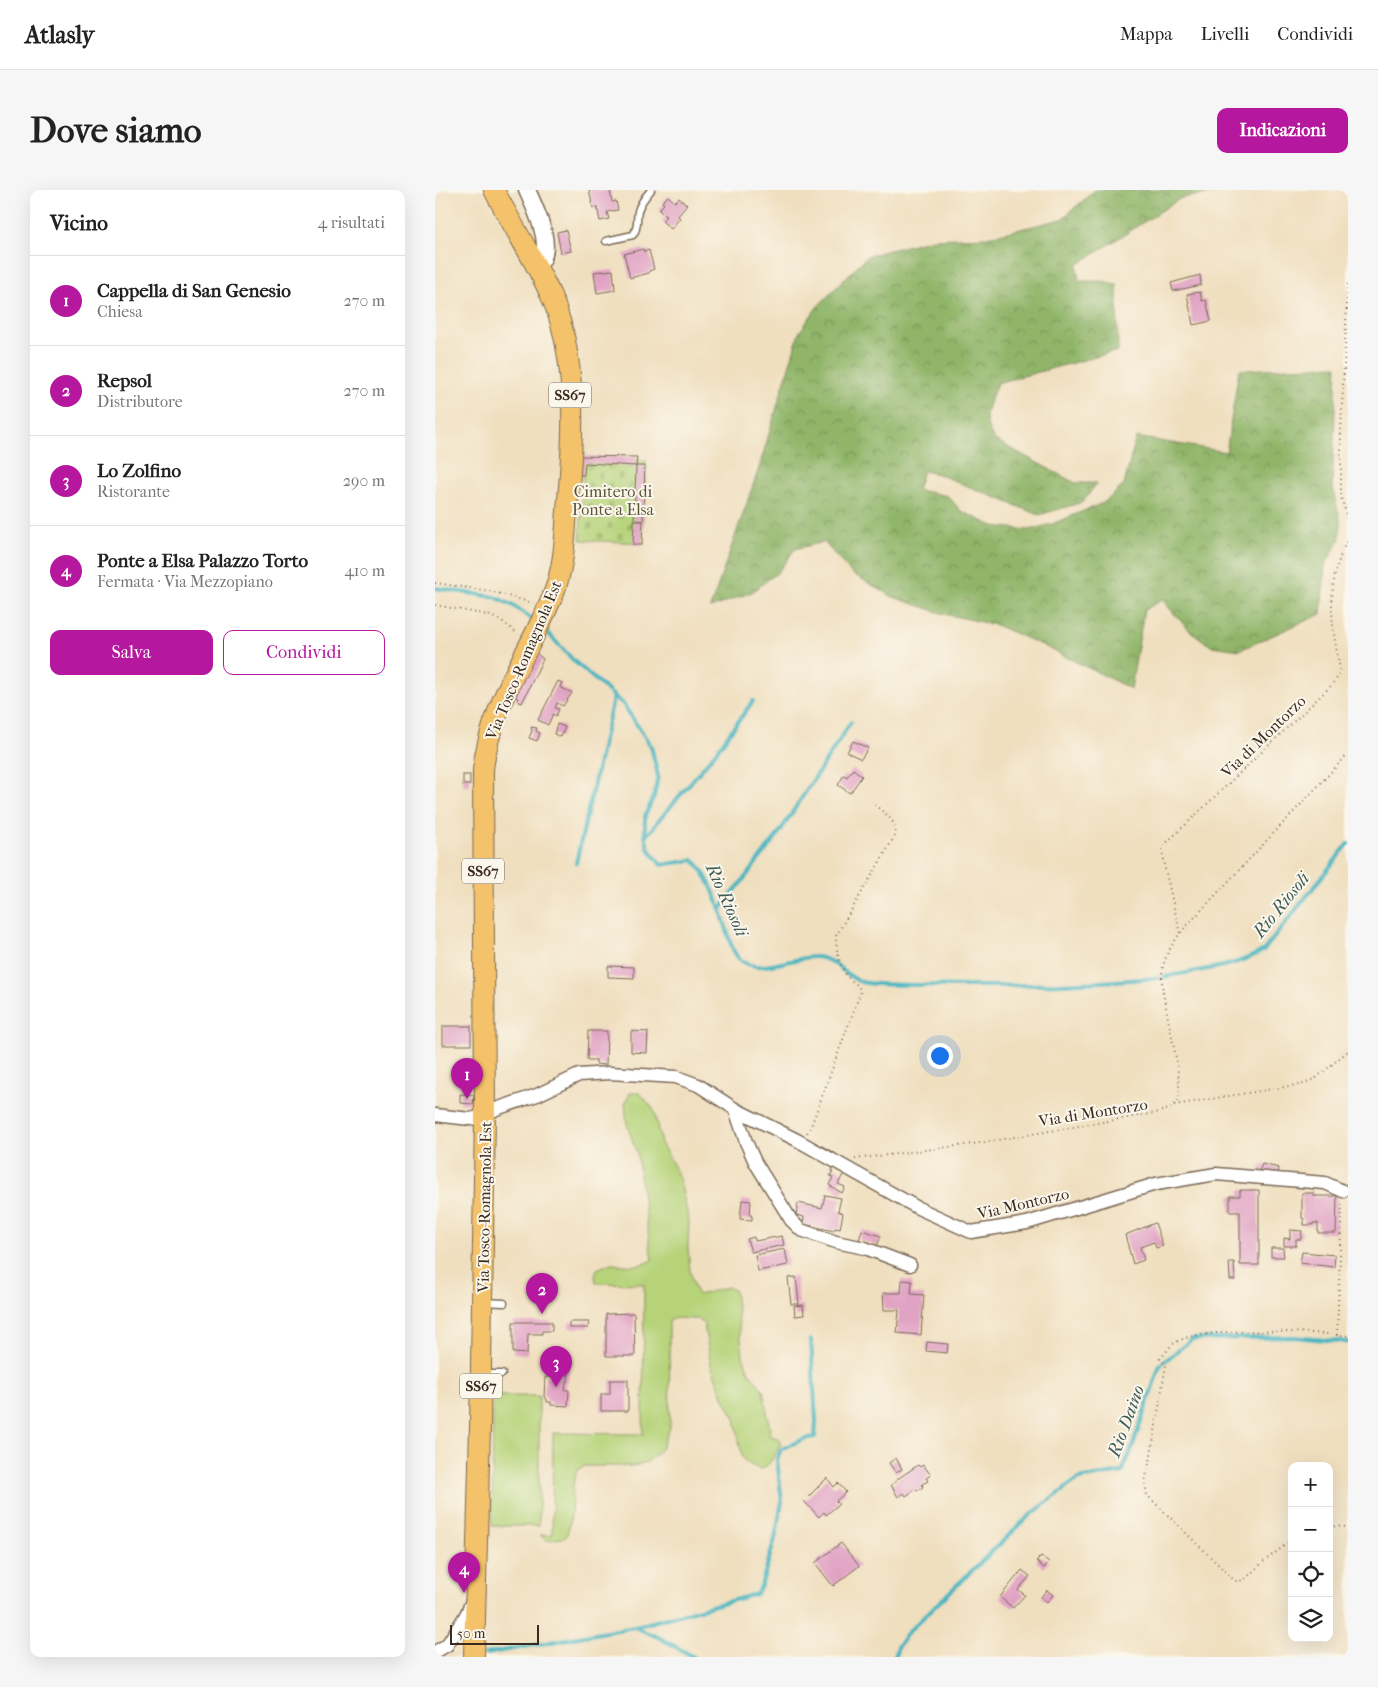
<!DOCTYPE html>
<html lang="it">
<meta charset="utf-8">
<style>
body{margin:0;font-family:"IM FELL French Canon",serif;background:#f6f6f6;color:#222}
.controls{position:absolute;right:15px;bottom:15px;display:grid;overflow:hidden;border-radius:10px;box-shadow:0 5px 20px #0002}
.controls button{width:45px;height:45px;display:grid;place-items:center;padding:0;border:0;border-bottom:1px solid #e0e0e0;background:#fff;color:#222;font:25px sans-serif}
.scale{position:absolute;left:15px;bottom:12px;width:89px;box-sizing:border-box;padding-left:5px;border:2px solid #3b2a1e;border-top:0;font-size:14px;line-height:18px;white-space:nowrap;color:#3b2a1e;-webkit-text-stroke:4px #fbf7ec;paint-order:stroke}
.you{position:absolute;left:504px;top:865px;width:18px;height:18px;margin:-12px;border:4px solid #fff;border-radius:50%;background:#1a73e8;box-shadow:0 0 0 8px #1a73e833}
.badge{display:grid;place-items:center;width:32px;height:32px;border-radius:50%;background:#b5179e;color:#fff;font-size:16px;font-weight:700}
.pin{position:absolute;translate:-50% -41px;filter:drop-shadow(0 1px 2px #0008)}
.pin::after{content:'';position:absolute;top:26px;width:18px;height:15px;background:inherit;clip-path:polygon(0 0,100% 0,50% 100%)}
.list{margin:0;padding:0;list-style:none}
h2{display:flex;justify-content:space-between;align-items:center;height:65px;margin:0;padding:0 20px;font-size:21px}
h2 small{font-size:16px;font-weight:400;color:#767676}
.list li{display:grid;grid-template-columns:32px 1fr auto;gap:15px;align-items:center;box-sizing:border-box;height:90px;padding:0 20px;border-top:1px solid #e0e0e0}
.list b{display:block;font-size:19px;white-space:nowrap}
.list p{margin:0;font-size:16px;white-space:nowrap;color:#767676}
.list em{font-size:16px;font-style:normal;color:#767676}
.actions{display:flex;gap:10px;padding:15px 20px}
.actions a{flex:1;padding:11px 0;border:1px solid #b5179e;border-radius:10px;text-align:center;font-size:18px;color:#b5179e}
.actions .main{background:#b5179e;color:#fff}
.icon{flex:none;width:28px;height:28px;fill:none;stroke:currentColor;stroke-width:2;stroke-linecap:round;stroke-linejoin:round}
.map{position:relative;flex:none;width:913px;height:1467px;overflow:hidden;border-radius:10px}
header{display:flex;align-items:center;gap:30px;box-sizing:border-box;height:70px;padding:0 25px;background:#fff;border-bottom:1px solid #e0e0e0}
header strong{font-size:24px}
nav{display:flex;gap:28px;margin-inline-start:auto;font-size:18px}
.intro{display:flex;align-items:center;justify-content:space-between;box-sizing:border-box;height:120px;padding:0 30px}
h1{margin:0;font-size:35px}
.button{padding:12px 22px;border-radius:10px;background:#b5179e;color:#fff;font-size:18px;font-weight:700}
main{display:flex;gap:30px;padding:0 30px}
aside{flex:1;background:#fff;border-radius:10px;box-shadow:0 5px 20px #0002}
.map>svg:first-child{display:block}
</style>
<header>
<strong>Atlasly</strong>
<nav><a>Mappa</a><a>Livelli</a><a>Condividi</a></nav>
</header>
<div class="intro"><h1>Dove siamo</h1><a class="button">Indicazioni</a></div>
<main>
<aside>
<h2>Vicino<small>4 risultati</small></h2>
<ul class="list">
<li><span class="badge">1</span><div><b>Cappella di San Genesio</b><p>Chiesa</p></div><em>270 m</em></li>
<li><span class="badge">2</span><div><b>Repsol</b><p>Distributore</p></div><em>270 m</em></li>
<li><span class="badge">3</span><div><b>Lo Zolfino</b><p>Ristorante</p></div><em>290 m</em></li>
<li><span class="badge">4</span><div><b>Ponte a Elsa Palazzo Torto</b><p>Fermata · Via Mezzopiano</p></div><em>410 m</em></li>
</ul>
<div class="actions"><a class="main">Salva</a><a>Condividi</a></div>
</aside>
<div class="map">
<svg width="913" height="1467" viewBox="0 0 913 1467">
<defs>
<pattern id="forest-crowns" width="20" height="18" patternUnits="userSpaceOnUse" patternTransform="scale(1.25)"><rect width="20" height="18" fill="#90b569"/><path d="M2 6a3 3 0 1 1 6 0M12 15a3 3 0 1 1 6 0" fill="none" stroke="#779356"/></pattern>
<pattern id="cemetery-stones" width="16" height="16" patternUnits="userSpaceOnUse" patternTransform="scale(1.25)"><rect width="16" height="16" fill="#b6d379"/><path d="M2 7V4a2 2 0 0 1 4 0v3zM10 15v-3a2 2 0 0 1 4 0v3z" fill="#9db568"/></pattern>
</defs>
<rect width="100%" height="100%" fill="#fbf7ec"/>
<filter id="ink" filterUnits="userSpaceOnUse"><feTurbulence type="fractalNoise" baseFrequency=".02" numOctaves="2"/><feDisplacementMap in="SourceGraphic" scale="10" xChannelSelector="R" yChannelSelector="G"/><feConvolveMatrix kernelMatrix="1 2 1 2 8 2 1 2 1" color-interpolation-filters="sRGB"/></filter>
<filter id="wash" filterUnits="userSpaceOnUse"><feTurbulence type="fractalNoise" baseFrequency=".0096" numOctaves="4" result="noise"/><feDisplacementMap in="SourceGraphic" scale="20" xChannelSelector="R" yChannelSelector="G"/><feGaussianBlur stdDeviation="1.12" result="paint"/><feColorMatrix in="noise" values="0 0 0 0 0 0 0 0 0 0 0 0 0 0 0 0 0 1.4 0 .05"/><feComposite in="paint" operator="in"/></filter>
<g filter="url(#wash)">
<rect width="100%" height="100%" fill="#f0dfbf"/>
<g fill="#b6d379" stroke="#787e4c">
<path d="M195,903H205L219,920L226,953L239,976L245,991L254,1031L253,1057L255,1081L260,1099L263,1105L293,1097L300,1101L308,1166L314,1182L328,1200L335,1240L334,1245L345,1249L346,1254C339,1264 337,1276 324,1279L312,1273L307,1267L300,1228L290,1211L276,1175L269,1135L264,1129C253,1130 245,1126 234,1130L235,1238L226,1259L214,1271L199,1276H150L142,1280C133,1302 140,1326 131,1347L111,1351L105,1345H117L118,1243L208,1244L209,1094L161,1093L160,1086L162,1079C167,1077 172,1074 178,1074C191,1075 205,1078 217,1070L202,964L192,934L190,914Z"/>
<polygon points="58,1206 104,1206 104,1336 57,1336"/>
</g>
<path fill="url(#forest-crowns)" stroke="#667044" d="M660,0H801L746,8L642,75L644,91H667L682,94L683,161L562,193C553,218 544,226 560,250L640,293H662L648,312L604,325L503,284L488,281L482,300L513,306L526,321L558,336L593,340L617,334L670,312L689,295L701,247L791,262L804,180L902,176L897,296L906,333L905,349L890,375L886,424L805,460L776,456L754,440L727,410L709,420L696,499L611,457L561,435L509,424L458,407L416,383L389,352L360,359L343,382L317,402L275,418L323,281L364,143L382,117L432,66L498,49L552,47L627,29Z"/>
<polygon fill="url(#cemetery-stones)" stroke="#787e4c" points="149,267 211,270 207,353 145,350"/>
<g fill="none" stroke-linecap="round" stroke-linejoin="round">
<g stroke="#47b5c0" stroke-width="4">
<polyline points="0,398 60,407 79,416 100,431"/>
<path d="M109,439L140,472L188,514L216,556L223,586L219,606L210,626V644L213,658L226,675L258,670C274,684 285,717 291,737C295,749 296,763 307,771C326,785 360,766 381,767C401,768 411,788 427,792C441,796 472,794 488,795C566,798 645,794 723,788"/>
<polyline points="211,646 281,562 318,511"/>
<polyline points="141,673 179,505"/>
<polyline points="285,720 342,646 416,532"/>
<path d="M729,787C762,780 800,778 829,760L913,654"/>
<polyline points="199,1437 223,1447 259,1467"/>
<polyline points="50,1464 199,1437 321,1404 326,1396 340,1349 347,1312 342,1270 346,1259 369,1249 380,1247 381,1231 376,1150"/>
<polyline points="460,1467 463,1456 474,1441 594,1326 643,1289 687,1282 696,1261 725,1175 757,1149 858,1147 913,1152"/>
</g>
</g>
<g id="blocks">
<g fill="#e1a3c4">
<polygon points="154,0 175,0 177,12 181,11 183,20 172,22 174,29 165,31 162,17 158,18"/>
<polygon points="233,6 240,12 244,8 252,15 243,26 245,28 236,39 227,31 231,26 224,19 229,14 227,12"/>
<polygon points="131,40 136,61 126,63 122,42"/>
<polygon points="208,59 209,62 214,60 219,79 214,81 214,83 195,88 189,64"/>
<polygon points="178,80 180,100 162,103 159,82"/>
<polygon points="765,85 766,95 738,101 736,93"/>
<polygon points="765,102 767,111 771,110 776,131 758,135 752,104"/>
<polygon points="144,266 202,267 201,276 150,273 149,285 143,285"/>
<polygon points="201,276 210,276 208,331 199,330"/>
<polygon points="199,331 208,331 207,355 198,355"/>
<polygon points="100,462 108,469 87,513 82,511 83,508 79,506"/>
<polygon points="123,491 127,493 125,497 137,503 128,516 122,513 120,518 124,519 121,526 118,524 113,535 103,530"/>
<polygon points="122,534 130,537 126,547 119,544"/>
<polygon points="96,537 102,538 101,541 105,543 102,551 94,548 97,541"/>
<polygon points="418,551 433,558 426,569 412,562"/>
<polygon points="418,579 427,586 415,603 403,595 409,585 412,587"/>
<rect x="28" y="585" width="7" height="10"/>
<polygon points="173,776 199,777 199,788 173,787"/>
<rect x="8" y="836" width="28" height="19"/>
<polygon points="153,841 172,841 171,875 161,874 161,870 152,870"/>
<polygon points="196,841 213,842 212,863 196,862"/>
<polygon points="25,904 39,905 38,914 25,913"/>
<polygon points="827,974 844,978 843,986 823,984"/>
<polygon points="397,977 409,983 403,994 410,997 407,1003 394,995 398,987 395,986 398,981 396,981"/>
<polygon points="805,1000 824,1000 824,1075 805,1075 805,1022 795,1022 795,1006 805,1006"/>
<polygon points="867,1003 879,1003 879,1006 902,1006 901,1043 883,1043 883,1033 878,1033 878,1035 869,1035 869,1029 867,1028"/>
<polygon points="390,1005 406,1008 403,1021 408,1023 405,1039 400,1038 399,1041 368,1034 369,1027 361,1025 363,1013 387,1018"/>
<polygon points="307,1010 316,1011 315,1025 317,1026 317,1030 305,1029"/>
<polygon points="720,1033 728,1056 721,1058 719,1052 705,1057 709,1070 698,1074 690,1045"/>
<polygon points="427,1040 446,1046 442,1056 424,1050"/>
<polygon points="855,1040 867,1041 866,1049 861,1049 861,1056 849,1056 849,1048 855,1049"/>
<polygon points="347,1046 349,1055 316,1062 312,1049 319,1047 320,1051"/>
<polygon points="836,1058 848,1058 849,1067 836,1067"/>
<polygon points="350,1059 353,1075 323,1081 320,1065"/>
<polygon points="867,1062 900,1065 899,1077 865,1073"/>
<polygon points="794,1072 799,1072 800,1090 795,1090"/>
<polygon points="361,1087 364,1114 356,1114 353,1088"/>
<polygon points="467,1090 477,1091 476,1104 489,1105 486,1145 462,1143 464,1120 449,1120 448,1103 466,1103"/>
<polygon points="368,1115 369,1125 360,1126 359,1116"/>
<polygon points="199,1123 200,1166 171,1166 171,1124"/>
<polygon points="78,1132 117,1132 117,1141 107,1141 107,1144 93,1144 92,1164 78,1163"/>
<polygon points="134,1132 154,1132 153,1138 134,1138"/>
<polygon points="492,1152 513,1154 512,1163 491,1161"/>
<polygon points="117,1177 134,1178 133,1192 131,1191 130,1200 134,1200 133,1216 116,1215 116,1212 112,1212 112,1209 109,1207 110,1187 116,1187"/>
<polygon points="175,1190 193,1190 193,1221 166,1221 166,1204 175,1204"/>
<polygon points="461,1268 467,1279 461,1283 454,1273"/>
<polygon points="483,1275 485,1277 488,1275 496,1285 491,1288 493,1291 487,1294 488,1297 482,1301 481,1299 471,1306 469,1303 463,1307 456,1295 462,1291 461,1290"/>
<polygon points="392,1288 399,1297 403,1293 411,1302 401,1311 404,1314 391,1325 389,1322 384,1327 369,1311"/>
<polygon points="406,1353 424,1376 398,1396 380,1373"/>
<polygon points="606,1366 614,1372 609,1378 601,1371"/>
<polygon points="587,1380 595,1386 583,1400 590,1405 578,1418 565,1407"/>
<polygon points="612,1400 618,1405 612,1412 606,1407"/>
</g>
</g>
</g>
<g filter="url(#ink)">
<use href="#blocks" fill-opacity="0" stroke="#7a6956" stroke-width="1"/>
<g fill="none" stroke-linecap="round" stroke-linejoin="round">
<defs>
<g id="service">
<path d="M171,51L198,45C204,37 201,30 203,21C205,13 210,7 216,0"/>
<polyline points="48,1112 69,1113"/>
<polyline points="47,1184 67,1184"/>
</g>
<g id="minor">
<polyline points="300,919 311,952 320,972 356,1030 366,1040 401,1052 430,1058 475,1075"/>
<polyline points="0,925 35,929 50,926 61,919 102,905 144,885 174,883 241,887 263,895 300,919 362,950 483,1018 536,1042 592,1033 721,994 781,984 890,993 908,1001"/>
<polyline points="0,1462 12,1455 31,1425 37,1411"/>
</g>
<path id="tertiary" d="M92,0C101,21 121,58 102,77"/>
<path id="primary" d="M39,1467L45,1237L50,926L48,580C55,516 94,463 118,405C129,378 130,348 132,320C138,255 143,183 122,121C115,100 104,81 94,63C82,42 70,21 59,0"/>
</defs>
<use href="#service" stroke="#7a6956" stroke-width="9"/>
<use href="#minor" stroke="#7a6956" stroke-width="15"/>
<use href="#tertiary" stroke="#7a6956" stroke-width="19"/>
<use href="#primary" stroke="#7a6956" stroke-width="22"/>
<g stroke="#7a6956" stroke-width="2" stroke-dasharray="1 4" stroke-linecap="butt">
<polyline points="913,94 906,238 906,307 913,330"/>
<polyline points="0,393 55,401 98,413"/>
<polyline points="0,415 53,425 67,431 83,444"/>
<path d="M745,743L728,670L727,657L895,497L903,487L905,479C896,433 890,393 913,349"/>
<polyline points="739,915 868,894 881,888 913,861"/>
<path d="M372,943L375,939L426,801C423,794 417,792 412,786C404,775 401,760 401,746L460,646C463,629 447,622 436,612"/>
<path d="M420,969L545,953L720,923L734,919L744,910C746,881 737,851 732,823C729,807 724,789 729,773C732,762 739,752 745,743L913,564"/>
<polyline points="902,1145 907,1012"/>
<polyline points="894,1336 913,1337"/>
<path d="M857,1350L828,1372L810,1389L805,1391H800L712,1305L710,1291L716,1265L731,1175L725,1169C730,1164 735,1155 741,1152C767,1136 880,1142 913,1146"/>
</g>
<use href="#service" stroke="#fff" stroke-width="6"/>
<use href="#minor" stroke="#fff" stroke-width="12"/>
<use href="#tertiary" stroke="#fff" stroke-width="16"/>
<use href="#primary" stroke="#f3c26a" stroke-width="20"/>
</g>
</g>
<g text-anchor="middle" stroke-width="4" stroke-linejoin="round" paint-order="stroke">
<g fill="#fbf7ec" stroke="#75685c" stroke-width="1">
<rect x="114" y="192.5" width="42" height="25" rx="4"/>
<rect x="27" y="668.5" width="42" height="25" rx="4"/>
<rect x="25" y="1183.5" width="42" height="25" rx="4"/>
</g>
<g font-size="15" font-weight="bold" fill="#3b2a1e">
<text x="135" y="210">SS67</text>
<text x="48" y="686">SS67</text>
<text x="46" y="1201">SS67</text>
</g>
<g font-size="16" fill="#5a5435" stroke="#fbf7ec">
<text x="178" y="307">Cimitero di<tspan x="178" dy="18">Ponte a Elsa</tspan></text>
</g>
<g font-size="16" fill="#3b2a1e" stroke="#fbf7ec">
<text transform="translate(88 470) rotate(-67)" y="6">Via Tosco-Romagnola Est</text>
<text transform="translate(828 546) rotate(-44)" y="6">Via di Montorzo</text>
<text transform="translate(658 922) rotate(-9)" y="6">Via di Montorzo</text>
<text transform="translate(588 1013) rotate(-13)" y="6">Via Montorzo</text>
<text transform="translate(49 1017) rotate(-89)" y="6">Via Tosco-Romagnola Est</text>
</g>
<g font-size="18" font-style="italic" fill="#3f5b57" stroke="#fbf7ec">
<text transform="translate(292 710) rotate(66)" y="6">Rio Riosoli</text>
<text transform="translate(846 715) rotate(-51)" y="6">Rio Riosoli</text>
<text transform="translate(691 1231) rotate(-70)" y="6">Rio Daino</text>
</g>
</g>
</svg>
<div class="controls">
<button>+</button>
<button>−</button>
<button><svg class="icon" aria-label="locate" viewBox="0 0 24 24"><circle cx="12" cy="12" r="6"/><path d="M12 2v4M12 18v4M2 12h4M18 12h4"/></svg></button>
<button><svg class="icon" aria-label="layers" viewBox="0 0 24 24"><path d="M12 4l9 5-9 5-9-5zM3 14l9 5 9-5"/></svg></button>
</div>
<div class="scale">50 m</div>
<div class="you"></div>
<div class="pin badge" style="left:32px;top:909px">1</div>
<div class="pin badge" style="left:107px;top:1124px">2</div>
<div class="pin badge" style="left:121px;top:1197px">3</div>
<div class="pin badge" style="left:29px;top:1403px">4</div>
</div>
</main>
